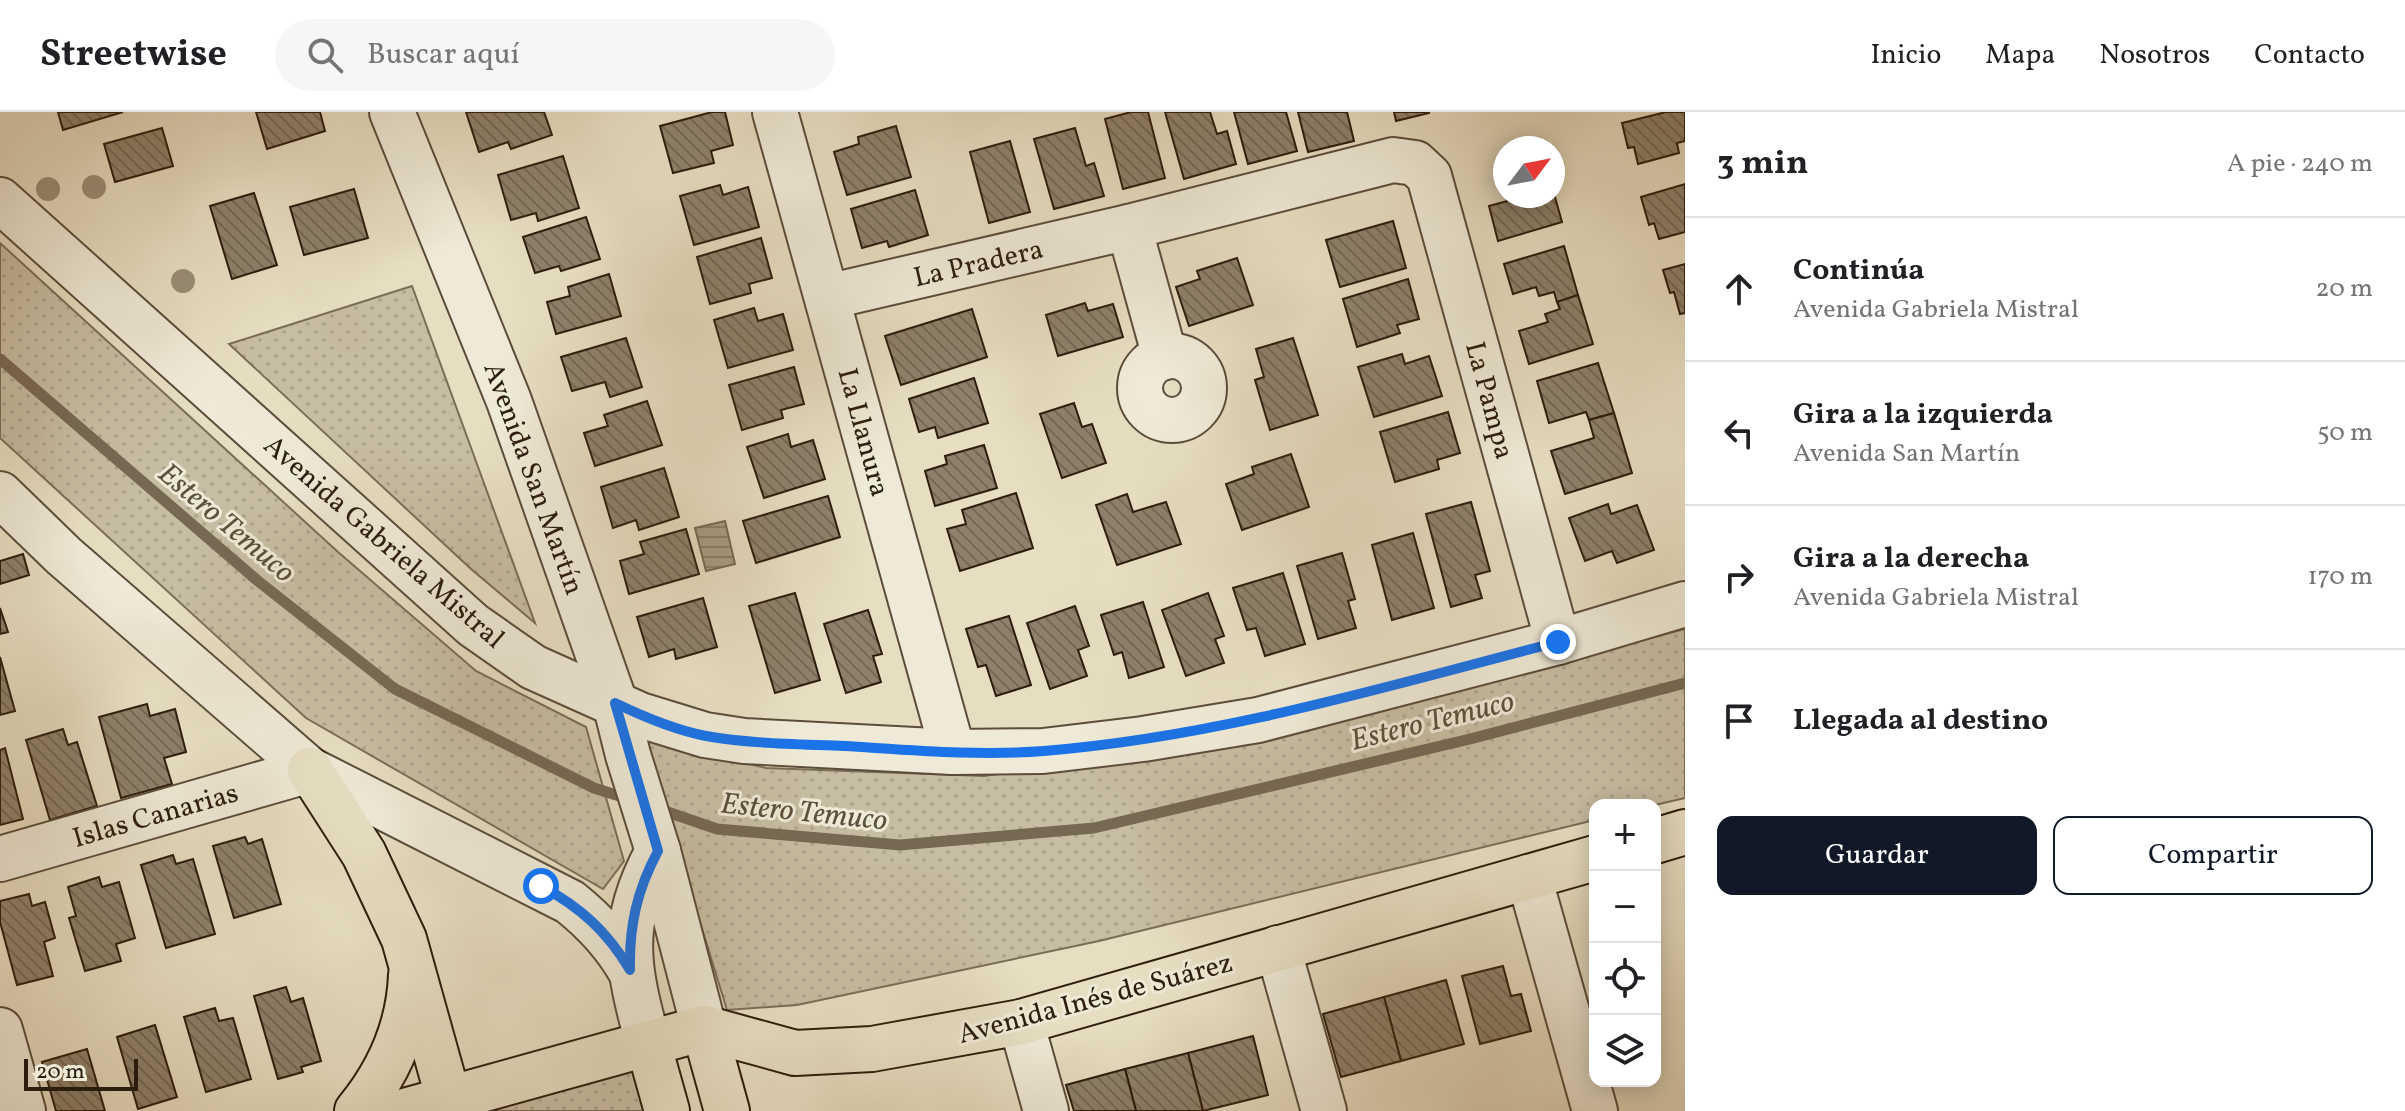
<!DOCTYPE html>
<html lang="es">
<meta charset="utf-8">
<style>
body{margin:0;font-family:Vollkorn,serif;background:#f6f6f6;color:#202124}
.controls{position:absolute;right:24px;bottom:24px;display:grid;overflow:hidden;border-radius:16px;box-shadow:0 4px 20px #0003}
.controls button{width:72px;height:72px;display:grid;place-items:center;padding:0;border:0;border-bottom:2px solid #e0e0e0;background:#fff;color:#202124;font:40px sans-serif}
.compass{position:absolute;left:1493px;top:24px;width:72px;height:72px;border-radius:50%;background:#fff;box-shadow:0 4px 20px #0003;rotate:58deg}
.scale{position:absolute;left:24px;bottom:20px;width:114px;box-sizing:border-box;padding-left:8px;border:4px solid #2c1d0c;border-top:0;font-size:22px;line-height:28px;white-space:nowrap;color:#2c1d0c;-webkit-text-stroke:6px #efead7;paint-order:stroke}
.stop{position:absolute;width:24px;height:24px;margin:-18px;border:6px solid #1a73e8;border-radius:50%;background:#fff}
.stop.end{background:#1a73e8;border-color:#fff;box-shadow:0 2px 8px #0008}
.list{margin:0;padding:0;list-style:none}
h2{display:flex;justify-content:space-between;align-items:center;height:104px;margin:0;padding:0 32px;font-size:34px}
h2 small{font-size:26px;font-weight:400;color:#757577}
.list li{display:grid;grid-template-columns:52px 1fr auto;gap:24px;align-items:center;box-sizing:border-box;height:144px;padding:0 32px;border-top:2px solid #e0e0e0}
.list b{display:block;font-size:30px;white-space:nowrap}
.list p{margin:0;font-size:26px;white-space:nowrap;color:#757577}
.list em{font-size:26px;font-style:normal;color:#757577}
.actions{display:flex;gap:16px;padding:24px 32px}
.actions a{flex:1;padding:18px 0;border:2px solid #111827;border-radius:16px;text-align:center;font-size:28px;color:#111827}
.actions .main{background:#111827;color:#fff}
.icon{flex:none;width:44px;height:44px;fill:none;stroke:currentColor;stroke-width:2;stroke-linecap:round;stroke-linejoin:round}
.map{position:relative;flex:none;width:1685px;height:999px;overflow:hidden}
header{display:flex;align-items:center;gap:48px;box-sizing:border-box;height:112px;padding:0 40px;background:#fff;border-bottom:2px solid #e0e0e0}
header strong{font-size:38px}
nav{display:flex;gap:44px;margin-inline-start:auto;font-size:28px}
.search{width:560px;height:72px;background:#f6f6f6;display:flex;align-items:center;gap:20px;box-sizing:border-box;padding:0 28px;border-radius:44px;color:#757577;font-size:30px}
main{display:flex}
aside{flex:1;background:#fff}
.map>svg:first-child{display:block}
</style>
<header>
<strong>Streetwise</strong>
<div class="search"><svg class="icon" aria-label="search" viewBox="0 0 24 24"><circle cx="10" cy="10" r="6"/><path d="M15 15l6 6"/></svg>Buscar aquí</div>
<nav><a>Inicio</a><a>Mapa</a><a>Nosotros</a><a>Contacto</a></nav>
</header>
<main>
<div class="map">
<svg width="1685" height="999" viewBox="0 0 1685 999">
<defs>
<pattern id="grass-dots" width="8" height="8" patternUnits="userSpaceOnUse" patternTransform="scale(2)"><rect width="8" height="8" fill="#c7bda3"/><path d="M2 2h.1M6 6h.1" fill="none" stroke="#aba28b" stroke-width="1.8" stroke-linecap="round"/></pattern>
<pattern id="water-rules" width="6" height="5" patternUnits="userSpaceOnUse" patternTransform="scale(2)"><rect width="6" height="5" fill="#a79c84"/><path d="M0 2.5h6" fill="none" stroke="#887f6a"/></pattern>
<pattern id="building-back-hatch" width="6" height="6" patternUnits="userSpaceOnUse" patternTransform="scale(2)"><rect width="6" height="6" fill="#8d816b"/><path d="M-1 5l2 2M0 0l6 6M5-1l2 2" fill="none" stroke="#736956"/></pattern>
</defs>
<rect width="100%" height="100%" fill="#e7dec2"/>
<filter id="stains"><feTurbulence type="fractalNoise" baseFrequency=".0025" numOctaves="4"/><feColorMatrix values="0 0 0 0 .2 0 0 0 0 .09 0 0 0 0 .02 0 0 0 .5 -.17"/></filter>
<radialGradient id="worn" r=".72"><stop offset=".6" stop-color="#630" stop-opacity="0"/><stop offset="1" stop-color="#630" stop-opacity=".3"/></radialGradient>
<g fill="url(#grass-dots)" stroke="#7a6d58" stroke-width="2">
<polygon points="0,131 338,440 476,559 586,615 624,749 603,777 306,606 0,326"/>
<polygon points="412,174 535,511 471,457 229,232"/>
<polygon points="1685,517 1685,686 1655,693 1595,693 1595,708 1099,829 797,893 727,898 644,628 766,656 984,664 1276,624"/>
<polygon points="638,940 653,999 430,999"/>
</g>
<polygon fill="url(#water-rules)" stroke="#766954" stroke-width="2" points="725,409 735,452 706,459 695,416"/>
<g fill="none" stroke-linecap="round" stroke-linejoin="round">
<g stroke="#766954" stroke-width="11">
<polyline points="0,247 258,469 395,577 594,676 632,688"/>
<polyline points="656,696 717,717 900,733 1094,716 1470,627 1685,571"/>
</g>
</g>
<g fill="url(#building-back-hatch)" stroke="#2c1d0c" stroke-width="2">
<polygon points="58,0 123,0 63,18"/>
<polygon points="256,0 320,0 325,19 267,37"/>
<polygon points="466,0 544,0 552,23 511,37 508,30 479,40"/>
<polygon points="712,0 725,0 733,33 711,39 714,51 673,61 660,14"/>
<polygon points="1131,0 1148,0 1165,66 1123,77 1105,7"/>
<polygon points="1165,0 1210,0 1217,22 1227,19 1236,52 1184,67"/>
<polygon points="1234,0 1286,0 1297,39 1248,52"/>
<polygon points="1298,0 1347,0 1354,29 1308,40"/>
<polygon points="1394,0 1429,0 1429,1 1396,9"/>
<polygon points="1666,0 1685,0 1685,29 1677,31 1679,41 1638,52 1634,35 1628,36 1622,11"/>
<polygon points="896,14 911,65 847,83 834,40 859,32 858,25"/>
<polygon points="162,16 173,54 115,70 104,32"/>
<polygon points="1075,16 1086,54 1094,51 1104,84 1054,97 1034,27"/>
<polygon points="1010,29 1030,100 989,111 970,40"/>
<polygon points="563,44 579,96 538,109 536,101 511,108 498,63"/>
<polygon points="1685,72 1685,120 1659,127 1654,111 1649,113 1641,85"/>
<polygon points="720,73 723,83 748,75 759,115 694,133 680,84"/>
<polygon points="354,77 368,126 304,143 290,95"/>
<polygon points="915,78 928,123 889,135 887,129 862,136 851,97"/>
<polygon points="1553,78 1562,110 1498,129 1489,94 1511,88 1511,84 1553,84"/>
<polygon points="254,81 277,153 232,167 210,94"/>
<polygon points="586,105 600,147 561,159 559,154 535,161 523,125"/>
<polygon points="1393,109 1406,156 1340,175 1326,128"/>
<polygon points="761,126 772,166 749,172 751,181 710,192 697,145"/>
<polygon points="1564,134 1578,183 1557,190 1554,180 1539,184 1536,175 1513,182 1504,152"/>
<polygon points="1237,146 1253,193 1189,214 1176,175 1200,167 1197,159"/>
<polygon points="1685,152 1685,201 1680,202 1674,180 1670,181 1663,158"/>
<polygon points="609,162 621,204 556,222 547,190 570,184 568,175"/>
<polygon points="1408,167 1419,207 1397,213 1400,221 1357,235 1343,187"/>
<polygon points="1578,183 1593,232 1529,252 1519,219 1548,210 1545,202 1560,197 1557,190"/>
<polygon points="1085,191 1088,199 1113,192 1123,225 1058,244 1046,203"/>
<polygon points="754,196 758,209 783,202 793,238 728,256 714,208"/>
<polygon points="972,197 987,245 901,273 885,224"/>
<polygon points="626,226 642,275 610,285 605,270 572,279 561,245"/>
<polygon points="1293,226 1318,303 1270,318 1255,268 1264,265 1256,237"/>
<polygon points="1402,242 1405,252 1429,244 1442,284 1374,305 1358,255"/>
<polygon points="1598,251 1614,301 1589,308 1586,300 1549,311 1537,269"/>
<polygon points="794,255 804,292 781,298 783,306 742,318 729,273"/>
<polygon points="974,266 988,311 938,326 935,315 919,320 909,287"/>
<polygon points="647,289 662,333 595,354 584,321 608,314 604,303"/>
<polygon points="1074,291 1082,315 1092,312 1106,351 1062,366 1040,302"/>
<polygon points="1448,300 1460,341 1437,348 1439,357 1395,370 1380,320"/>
<polygon points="1614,301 1632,361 1565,382 1551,339 1594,326 1589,308"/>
<polygon points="788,322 791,335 813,328 825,367 764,386 747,335"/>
<polygon points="984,333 997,376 935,394 925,359 947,352 945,344"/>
<polygon points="1291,342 1309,395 1242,418 1226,372 1254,362 1252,355"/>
<polygon points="664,356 679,405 639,418 636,408 613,416 601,375"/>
<polygon points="1016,381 1033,436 960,459 947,417 966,412 962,398"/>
<polygon points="1127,382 1133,400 1166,390 1181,432 1117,453 1096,393"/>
<polygon points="828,384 840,425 756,451 743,409"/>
<polygon points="1471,390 1490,459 1475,463 1482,486 1451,495 1426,402"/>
<polygon points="1608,392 1611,402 1637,393 1654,438 1617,451 1612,439 1585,449 1569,406"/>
<polygon points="686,417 699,462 629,482 620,449 644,442 640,430"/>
<polygon points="1413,421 1434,496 1392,508 1372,433"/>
<polygon points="1342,441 1355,487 1348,489 1356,516 1318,527 1297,454"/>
<polygon points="23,442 29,463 0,472 0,449"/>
<polygon points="1283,461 1305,532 1265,544 1256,516 1247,518 1233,476"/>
<polygon points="795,481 820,568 775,581 749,494"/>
<polygon points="1208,481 1224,524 1215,527 1224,551 1186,564 1162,498"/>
<polygon points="703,486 717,535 676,547 674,537 649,545 637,505"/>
<polygon points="1143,490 1164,555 1129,566 1122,540 1114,543 1101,503"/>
<polygon points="1075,494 1089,534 1078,538 1087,564 1050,577 1027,511"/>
<polygon points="0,496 8,520 0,522"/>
<polygon points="868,498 882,542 873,544 881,570 846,581 824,512"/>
<polygon points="1009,504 1031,573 996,584 986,553 978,555 966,517"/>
<polygon points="0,545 15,599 0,603"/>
<polygon points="147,592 150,604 175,597 186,640 164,646 172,672 121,686 99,605"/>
<polygon points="63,617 68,633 77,630 97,694 50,708 26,628"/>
<polygon points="5,636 23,707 0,713 0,638"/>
<polygon points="245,725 248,732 262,727 281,792 234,806 213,734"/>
<polygon points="173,743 176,752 193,747 215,822 166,836 141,753"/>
<polygon points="99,765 102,775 119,770 135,826 116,832 121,849 85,859 69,806 76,804 68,775"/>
<polygon points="29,782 32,794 45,790 55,826 44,830 53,864 17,873 0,810 0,789"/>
<polygon points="1503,854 1511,884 1521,882 1531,919 1480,932 1462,864"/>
<polygon points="1446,868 1464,932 1401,949 1384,885"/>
<polygon points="286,875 291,890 303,886 321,949 301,955 303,960 278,967 254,884"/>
<polygon points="1384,885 1401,949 1341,965 1323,902"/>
<polygon points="215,896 219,909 233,906 251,967 206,980 184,905"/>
<polygon points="155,913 177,985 138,997 117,925"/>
<polygon points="1253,924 1268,983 1203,999 1188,941"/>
<polygon points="87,937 105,999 56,999 42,950"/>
<polygon points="1188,941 1203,999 1136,999 1125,957"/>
<polygon points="1125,957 1136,999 1074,999 1066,973"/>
</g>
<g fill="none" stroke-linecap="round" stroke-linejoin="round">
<defs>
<g id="minor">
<polyline points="392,0 509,289 615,591 628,643 658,739 704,916"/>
<polyline points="775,0 953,640"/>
<polyline points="0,88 473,513 533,555 640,603 705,623 744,629 953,640 1043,639 1143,627 1258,608 1558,530 1685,492"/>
<polyline points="1129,115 1165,245"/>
<polyline points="827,185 1129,115 1393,48 1415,51 1429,64 1558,530"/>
<circle cx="1172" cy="276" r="32"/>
<path d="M0,382L64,444L310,658L570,790C595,810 614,830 630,858"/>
<polyline points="0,747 310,658"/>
<polyline points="1529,765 1595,999"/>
<polyline points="1278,836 1324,999"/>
<polyline points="1021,910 1046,999"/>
<polyline points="0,918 23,999"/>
<path d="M648,931C627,853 618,813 658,739"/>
</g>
<g id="major">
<polyline points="310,658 364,742 404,827 452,999"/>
<polyline points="1655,729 1685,720"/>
<polyline points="704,916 727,999"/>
<polyline points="648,931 667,999"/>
<path d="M357,999C389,960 409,914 411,863"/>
<polyline points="405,999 704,916 795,941 872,937 1021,910 1595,746"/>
</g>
</defs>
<use href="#minor" stroke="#5b4d3a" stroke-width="48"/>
<use href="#major" stroke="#2c1d0c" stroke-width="48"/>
<use href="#minor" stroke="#efead7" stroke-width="44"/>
<use href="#major" stroke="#e7dec2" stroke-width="44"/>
</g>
<g fill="#998e77">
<circle cx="94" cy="75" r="12"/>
<circle cx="48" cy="77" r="12"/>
<circle cx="183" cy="169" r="12"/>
</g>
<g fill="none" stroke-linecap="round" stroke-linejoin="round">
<path stroke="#1a73e8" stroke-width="10" d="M541,774C580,795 607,819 630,858C629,814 637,778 658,739L615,591C644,605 675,618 706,624C751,632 799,632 845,634C911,638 978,644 1044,639C1219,625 1388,574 1558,530"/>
</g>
<g text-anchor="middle" stroke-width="6" stroke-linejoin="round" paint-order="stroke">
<g font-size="28" fill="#2c1d0c" stroke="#efead7">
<text transform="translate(978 150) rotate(-13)" y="10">La Pradera</text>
<text transform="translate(1491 288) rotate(75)" y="10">La Pampa</text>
<text transform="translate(865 320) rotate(75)" y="10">La Llanura</text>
<text transform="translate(535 366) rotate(70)" y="10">Avenida San Martín</text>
<text transform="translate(385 429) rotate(41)" y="10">Avenida Gabriela Mistral</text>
<text transform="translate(155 702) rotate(-16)" y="10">Islas Canarias</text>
<text transform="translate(1095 885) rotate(-15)" y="10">Avenida Inés de Suárez</text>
</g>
<g font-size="30" font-style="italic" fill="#5d503c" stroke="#efead7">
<text transform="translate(227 410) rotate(40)" y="10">Estero Temuco</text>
<text transform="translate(1432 608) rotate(-14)" y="10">Estero Temuco</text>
<text transform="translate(804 699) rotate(6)" y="10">Estero Temuco</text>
</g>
</g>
<rect width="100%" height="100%" filter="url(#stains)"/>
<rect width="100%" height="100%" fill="url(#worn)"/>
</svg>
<div class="controls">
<button>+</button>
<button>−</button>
<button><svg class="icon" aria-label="locate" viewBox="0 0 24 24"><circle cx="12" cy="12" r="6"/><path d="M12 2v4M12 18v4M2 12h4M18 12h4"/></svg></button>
<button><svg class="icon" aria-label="layers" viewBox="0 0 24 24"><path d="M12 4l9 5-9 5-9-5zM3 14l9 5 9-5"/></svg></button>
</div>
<svg class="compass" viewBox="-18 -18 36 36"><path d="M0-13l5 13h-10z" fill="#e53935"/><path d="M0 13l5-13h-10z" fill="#757577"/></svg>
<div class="scale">20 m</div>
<div class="stop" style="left:541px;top:774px"></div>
<div class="stop end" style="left:1558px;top:530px"></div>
</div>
<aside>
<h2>3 min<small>A pie · 240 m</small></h2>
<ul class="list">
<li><svg class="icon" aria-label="ahead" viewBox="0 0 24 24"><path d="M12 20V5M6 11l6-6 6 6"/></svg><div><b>Continúa</b><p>Avenida Gabriela Mistral</p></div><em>20 m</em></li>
<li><svg class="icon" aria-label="left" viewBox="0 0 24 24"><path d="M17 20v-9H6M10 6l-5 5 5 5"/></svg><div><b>Gira a la izquierda</b><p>Avenida San Martín</p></div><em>50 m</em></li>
<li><svg class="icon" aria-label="right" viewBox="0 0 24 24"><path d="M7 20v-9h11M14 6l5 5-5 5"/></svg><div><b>Gira a la derecha</b><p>Avenida Gabriela Mistral</p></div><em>170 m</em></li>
<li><svg class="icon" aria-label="arrive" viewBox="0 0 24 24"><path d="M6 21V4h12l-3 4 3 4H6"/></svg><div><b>Llegada al destino</b></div></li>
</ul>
<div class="actions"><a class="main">Guardar</a><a>Compartir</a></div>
</aside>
</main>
